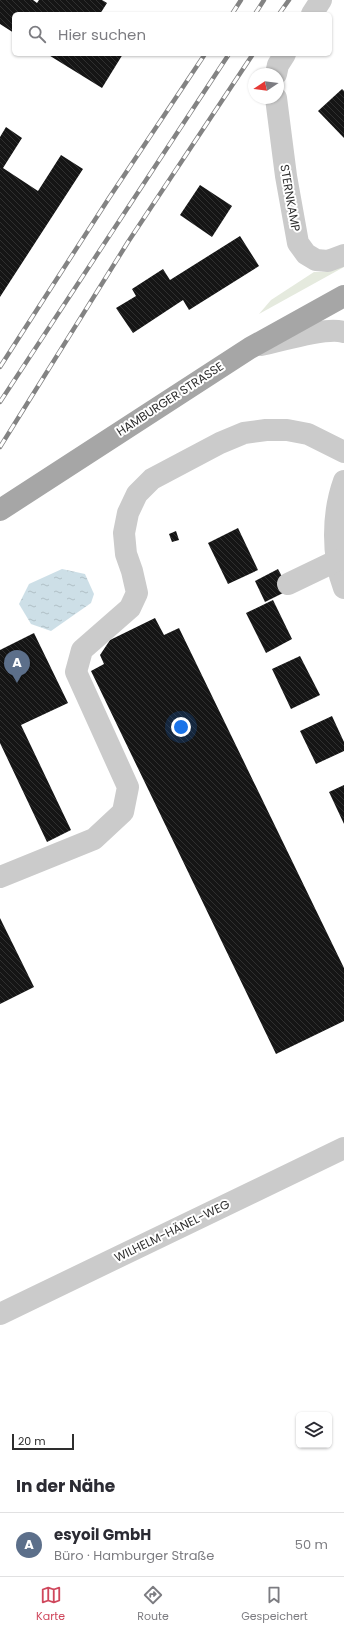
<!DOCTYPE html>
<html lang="de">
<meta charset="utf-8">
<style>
body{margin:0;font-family:Poppins,sans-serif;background:#f2f2f3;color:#2b2b33}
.controls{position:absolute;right:12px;bottom:12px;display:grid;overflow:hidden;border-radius:6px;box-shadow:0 1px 3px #0004}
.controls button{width:36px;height:36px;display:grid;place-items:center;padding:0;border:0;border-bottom:1px solid #e1e1e2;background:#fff;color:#2b2b33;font:20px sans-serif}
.compass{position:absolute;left:248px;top:68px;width:36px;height:36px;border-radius:50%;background:#fff;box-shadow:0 1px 3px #0004;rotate:257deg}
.scale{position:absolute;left:12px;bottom:10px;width:62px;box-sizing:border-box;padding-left:4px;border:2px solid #2e2e2e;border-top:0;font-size:11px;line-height:14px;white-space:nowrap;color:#2e2e2e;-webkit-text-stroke:3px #fff;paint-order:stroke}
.you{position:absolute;left:181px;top:727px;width:14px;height:14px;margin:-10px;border:3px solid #fff;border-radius:50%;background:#1a73e8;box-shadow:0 0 0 6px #1a73e833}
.badge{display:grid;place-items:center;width:26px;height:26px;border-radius:50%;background:#cf475c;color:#fff;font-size:13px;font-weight:700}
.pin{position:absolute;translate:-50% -33px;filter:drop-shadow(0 1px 2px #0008)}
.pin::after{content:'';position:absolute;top:21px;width:14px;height:12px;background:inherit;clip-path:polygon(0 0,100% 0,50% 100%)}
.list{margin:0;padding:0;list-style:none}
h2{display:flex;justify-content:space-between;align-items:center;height:52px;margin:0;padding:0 16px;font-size:17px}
h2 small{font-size:13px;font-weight:400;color:#7c7c81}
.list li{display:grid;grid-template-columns:26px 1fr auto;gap:12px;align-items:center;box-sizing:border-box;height:64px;padding:0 16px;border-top:1px solid #e1e1e2}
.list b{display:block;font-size:15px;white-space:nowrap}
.list p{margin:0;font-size:13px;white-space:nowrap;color:#7c7c81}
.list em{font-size:13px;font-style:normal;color:#7c7c81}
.icon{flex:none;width:22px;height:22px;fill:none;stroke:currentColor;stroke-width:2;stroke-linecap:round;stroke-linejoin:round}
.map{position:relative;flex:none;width:344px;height:1460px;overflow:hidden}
.search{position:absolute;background:#fff;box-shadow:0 1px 3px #0004;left:12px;right:12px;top:12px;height:44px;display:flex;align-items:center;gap:10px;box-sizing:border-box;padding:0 14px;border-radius:6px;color:#7c7c81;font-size:15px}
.sheet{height:116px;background:#fff}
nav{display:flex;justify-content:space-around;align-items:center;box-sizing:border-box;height:56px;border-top:1px solid #e1e1e2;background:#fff;font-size:11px;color:#7c7c81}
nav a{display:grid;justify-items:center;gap:2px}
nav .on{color:#cf475c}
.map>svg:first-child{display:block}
</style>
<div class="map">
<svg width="344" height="1460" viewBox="0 0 344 1460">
<defs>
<pattern id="water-ripples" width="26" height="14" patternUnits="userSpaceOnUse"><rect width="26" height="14" fill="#cddfe7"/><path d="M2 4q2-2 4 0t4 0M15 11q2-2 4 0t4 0" fill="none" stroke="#b0c0c6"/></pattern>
<pattern id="building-back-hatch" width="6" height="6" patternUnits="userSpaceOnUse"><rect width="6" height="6" fill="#151515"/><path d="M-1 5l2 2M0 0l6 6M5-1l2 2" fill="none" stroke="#2f2f2f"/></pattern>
</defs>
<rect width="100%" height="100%" fill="#fff"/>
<polygon fill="#e5eade" points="344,263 344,267 259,314 271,300 314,272 328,272"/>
<polygon fill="url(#water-ripples)" points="62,569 85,574 94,594 91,603 51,631 31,624 19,604 29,584"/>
<g fill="url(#building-back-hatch)">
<polygon points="0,0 33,0 37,3 39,0 102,0 107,3 100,14 14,14 14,33 0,24"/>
<polygon points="47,54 123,54 102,88"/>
<polygon points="342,89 344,91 344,138 318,111"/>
<polygon points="6,127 22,138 3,168 38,191 61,155 83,169 0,297 0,137"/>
<polygon points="200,185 232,206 212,237 180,215"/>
<polygon points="240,236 259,266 189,310 183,300 133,333 116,308 136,296 132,289 163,269 170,280"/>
<polygon points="238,528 258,570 228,584 208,543"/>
<polygon points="176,531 179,540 172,542 169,534"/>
<polygon points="278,569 289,590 265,602 255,581"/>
<polygon points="273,600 292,639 266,653 246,613"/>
<polygon points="155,618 164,635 179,628 344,968 344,1021 276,1054 91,671 104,664 100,655 110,640"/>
<polygon points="34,633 68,703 21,725 71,830 47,842 0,743 0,650"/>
<polygon points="300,656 320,695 291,709 272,669"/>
<polygon points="332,716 344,742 344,751 316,764 300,731"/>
<polygon points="344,785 344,824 329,792"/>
<polygon points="0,918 34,987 0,1004"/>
</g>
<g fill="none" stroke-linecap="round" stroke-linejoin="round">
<g stroke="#cbcbcb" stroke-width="22">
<polyline points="312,14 321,0"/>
<polyline points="276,74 278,65 285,54"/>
<polyline points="276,98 286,176 298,243 306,254 316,260 328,261 344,255"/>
<path d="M261,345C282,341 326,326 344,332"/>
<path d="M344,481C332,514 332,556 344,588"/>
<polyline points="288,584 338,560"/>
<polyline points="0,877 94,839 123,812 128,787 76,672 82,650 130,608 137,593 132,571 126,554 124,533 128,513 137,494 152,479 220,443 244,433 266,430 287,430 308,434 344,452"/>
<polyline points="0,1314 344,1148"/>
</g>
<polyline stroke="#a6a6a6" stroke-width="22" points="0,510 250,348 344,296"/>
<defs>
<g id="rail">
<polyline points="232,14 241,0"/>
<polyline points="255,14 264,0"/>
<polyline points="279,14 289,0"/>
<polyline points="0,367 109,198 205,54"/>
<polyline points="0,402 229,54"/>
<polyline points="0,447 128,242 253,54"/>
</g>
</defs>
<use href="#rail" stroke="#838383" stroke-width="4.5"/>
<use href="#rail" stroke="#fff" stroke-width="3" stroke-dasharray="9" stroke-linecap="butt"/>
</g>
<g text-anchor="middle" stroke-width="4" stroke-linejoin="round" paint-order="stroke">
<g font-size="12" fill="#2e2e2e" stroke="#fff">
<text transform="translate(290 198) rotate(80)" y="4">STERNKAMP</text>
<text transform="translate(170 399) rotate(-33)" y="4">HAMBURGER STRASSE</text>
<text transform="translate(172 1231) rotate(-26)" y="4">WILHELM-HÄNEL-WEG</text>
</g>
</g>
</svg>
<div class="controls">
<button><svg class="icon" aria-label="layers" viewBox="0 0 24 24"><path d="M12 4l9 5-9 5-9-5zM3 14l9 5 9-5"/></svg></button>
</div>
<svg class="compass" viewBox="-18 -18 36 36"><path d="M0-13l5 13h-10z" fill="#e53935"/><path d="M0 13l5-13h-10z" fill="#7c7c81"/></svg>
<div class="scale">20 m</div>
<div class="you"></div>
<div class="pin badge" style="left:17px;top:683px;background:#5c6f8a">A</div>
<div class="search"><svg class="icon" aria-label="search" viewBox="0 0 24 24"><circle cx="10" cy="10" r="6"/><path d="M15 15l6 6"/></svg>Hier suchen</div>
</div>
<section class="sheet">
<h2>In der Nähe<small></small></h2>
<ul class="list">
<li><span class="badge" style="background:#5c6f8a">A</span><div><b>esyoil GmbH</b><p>Büro · Hamburger Straße</p></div><em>50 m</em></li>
</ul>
</section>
<nav>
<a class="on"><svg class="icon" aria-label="map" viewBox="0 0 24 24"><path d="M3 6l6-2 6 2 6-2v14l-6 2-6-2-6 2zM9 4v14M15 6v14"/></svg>Karte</a>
<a><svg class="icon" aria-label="directions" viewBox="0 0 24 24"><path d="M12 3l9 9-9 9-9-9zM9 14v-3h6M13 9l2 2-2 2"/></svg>Route</a>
<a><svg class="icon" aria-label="saved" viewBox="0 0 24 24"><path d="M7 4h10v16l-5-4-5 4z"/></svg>Gespeichert</a>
</nav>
